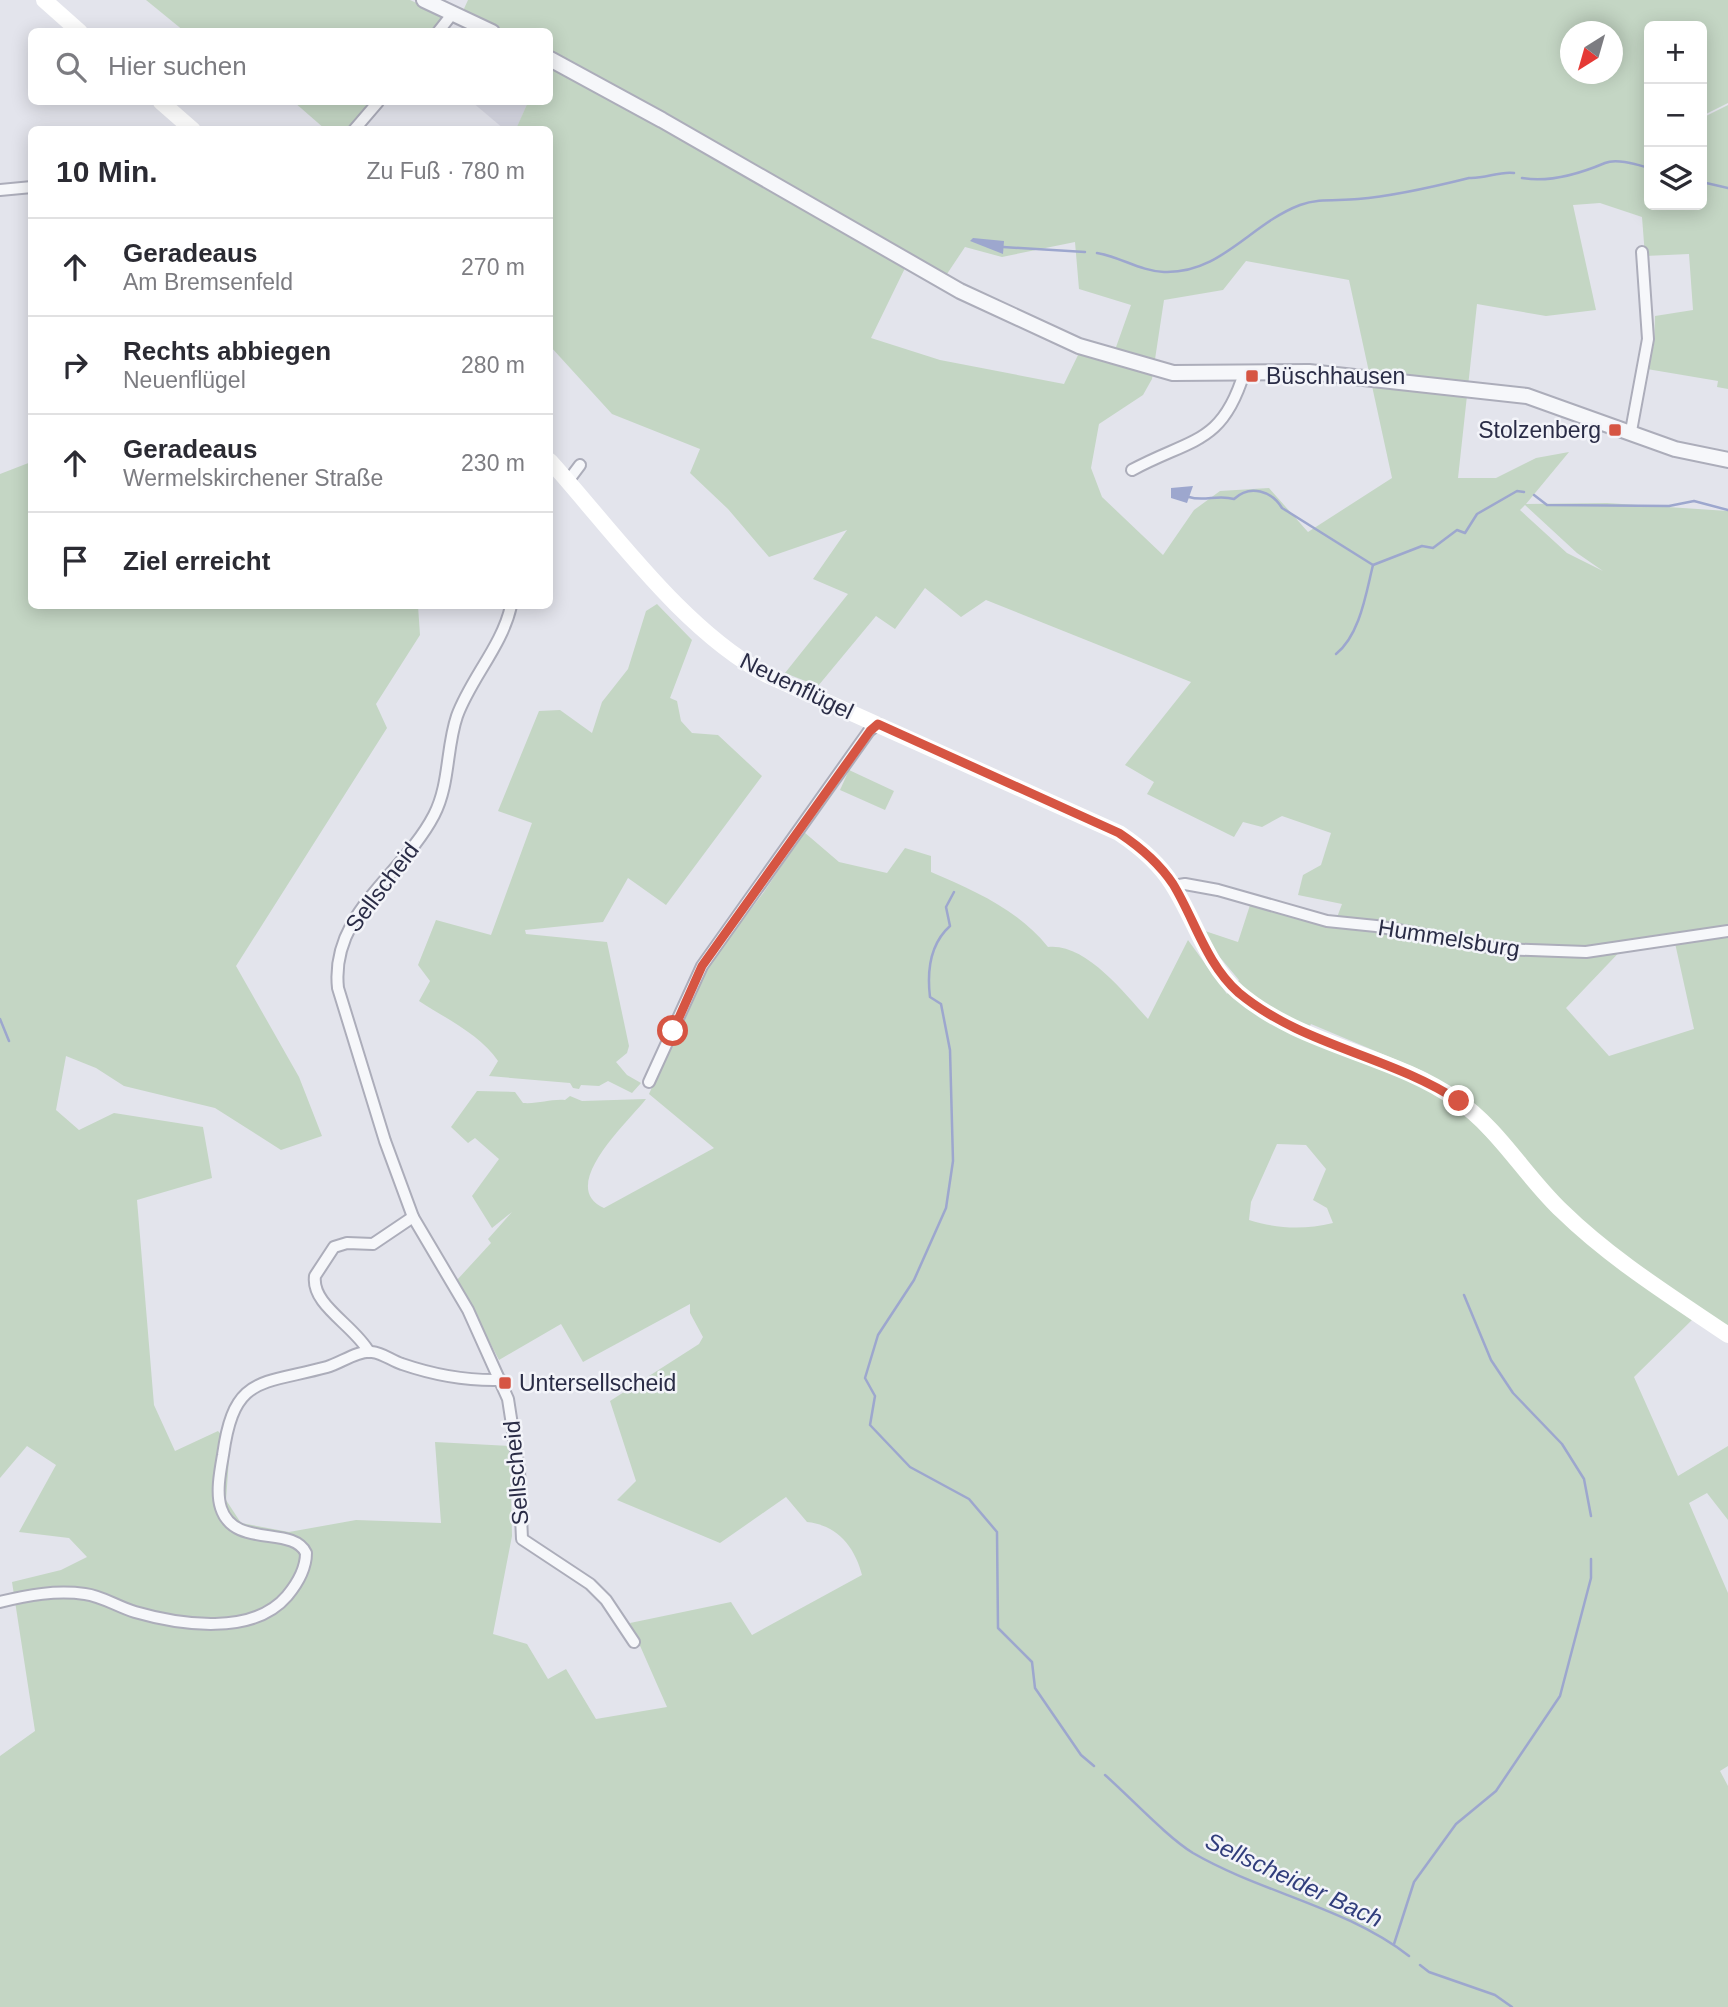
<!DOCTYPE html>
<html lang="de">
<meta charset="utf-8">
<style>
body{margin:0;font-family:Helvetica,sans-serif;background:#f2f2f3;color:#2b2b33}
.controls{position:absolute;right:21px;top:21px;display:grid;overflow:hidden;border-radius:10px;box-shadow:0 4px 18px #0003}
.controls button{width:63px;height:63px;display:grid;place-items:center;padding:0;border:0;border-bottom:2px solid #e1e1e2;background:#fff;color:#2b2b33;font:35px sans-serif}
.compass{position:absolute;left:1560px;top:21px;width:63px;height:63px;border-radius:50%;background:#fff;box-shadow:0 4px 18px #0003;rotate:217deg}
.stop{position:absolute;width:21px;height:21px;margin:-16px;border:5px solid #d65543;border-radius:50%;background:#fff}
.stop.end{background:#d65543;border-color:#fff;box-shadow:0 2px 7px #0008}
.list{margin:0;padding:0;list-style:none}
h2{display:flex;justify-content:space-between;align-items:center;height:91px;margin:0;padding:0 28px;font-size:30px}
h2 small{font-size:23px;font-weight:400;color:#7c7c81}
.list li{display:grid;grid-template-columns:46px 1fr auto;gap:21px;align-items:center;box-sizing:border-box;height:98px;padding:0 28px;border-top:2px solid #e1e1e2}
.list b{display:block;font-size:26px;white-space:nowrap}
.list p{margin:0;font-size:23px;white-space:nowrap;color:#7c7c81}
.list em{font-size:23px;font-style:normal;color:#7c7c81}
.icon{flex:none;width:38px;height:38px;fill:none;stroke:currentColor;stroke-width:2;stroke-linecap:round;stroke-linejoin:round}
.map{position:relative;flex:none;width:1728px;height:2007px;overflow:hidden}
.search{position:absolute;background:#fff;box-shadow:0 4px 18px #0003;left:28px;top:28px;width:525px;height:77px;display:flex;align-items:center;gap:18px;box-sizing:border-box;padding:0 24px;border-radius:10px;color:#7c7c81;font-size:26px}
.panel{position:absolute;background:#fff;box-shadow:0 4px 18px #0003;left:28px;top:126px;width:525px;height:483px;border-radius:10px}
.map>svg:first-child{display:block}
</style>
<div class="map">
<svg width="1728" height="2007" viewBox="0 0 1728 2007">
<rect width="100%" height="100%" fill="#e3e4ec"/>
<polygon fill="#d5d6e1" points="472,102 528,102 516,130 504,129"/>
<g fill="#c4d6c4" fill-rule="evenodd">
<polygon points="146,0 410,0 443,15 432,31 184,31"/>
<path d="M468,0H1728V103L1702,116V26H1649V205H1702V118L1728,105V389L1717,387L1718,381L1647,369L1654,344L1655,316L1693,310L1689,254L1645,256L1642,217L1600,203L1573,205L1596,310L1546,316L1477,304L1458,478H1496L1536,458L1569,452L1526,504L1607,503L1728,511V1330L1653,1277L1576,1217L1464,1096L1423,1071L1311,1024L1304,1037L1409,1080L1457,1105L1548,1203L1694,1318L1634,1377L1678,1476L1728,1446V1520L1707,1493L1689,1503L1728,1593V1766L1720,1771L1728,1786V2007H0V1756L35,1731L12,1582L61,1570L87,1557L69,1538L19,1532L56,1465L27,1446L0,1478V474L31,462L32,606H418L420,635L376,704L387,728L236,966L299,1077L322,1136L281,1150L215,1108L124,1086L96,1068L66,1056L56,1110L79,1130L114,1113L203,1127L212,1178L137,1200L154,1405L175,1451L218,1431L230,1445L226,1500L241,1523L289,1532L356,1520L441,1523L435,1442L510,1446L512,1536L493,1634L527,1644L548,1679L566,1669L596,1719L667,1707L630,1623L731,1602L752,1635L862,1575C855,1547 837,1525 807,1522L786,1497L720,1543L617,1500L636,1481L610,1401L699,1344L703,1337L690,1313V1304L583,1362L561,1324L499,1360L457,1280L491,1243L488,1239L512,1212L492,1228L472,1196L499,1159L475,1138L468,1143L451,1127L477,1091L515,1092L523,1103C539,1104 550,1099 565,1100L570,1096L582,1101L646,1099C629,1121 556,1187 604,1208L714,1148L649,1094L706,968L764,892L804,832L839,862L887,873L905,848L931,856V872C975,891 1017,909 1048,947C1086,943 1124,993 1148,1019L1188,940L1227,994L1239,980L1218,955L1205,931L1238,942L1251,902L1336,920L1342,904L1298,895L1303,875L1321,865L1331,833L1282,816L1262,827L1243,822L1234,837L1147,794L1154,782L1125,765L1191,682L986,600L961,617L925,588L895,629L876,616L818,686L785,673L848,594L813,579L847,530L769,557L728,509L690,473L700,449L612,414L550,346L552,173L550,130L516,129L528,102H550V64L906,266L871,338L940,360L1064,384L1079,353L1106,362L1115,350L1131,305L1079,289L1075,242L1002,257L965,247L945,277L550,55V32L501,31L462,13ZM1570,32H1612V74H1570ZM1246,261L1349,280L1392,478L1308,532L1269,488L1220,491L1194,510L1163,555L1102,497L1091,468L1099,424L1143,395L1152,379L1164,300L1223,290ZM1525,505L1577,553L1603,571L1567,553L1520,510ZM1673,934L1694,1029L1609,1056L1566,1008L1629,942ZM1277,1144L1306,1145L1326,1169L1313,1200L1327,1208L1333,1223C1304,1230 1278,1229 1249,1220L1251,1202Z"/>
<polygon points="294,102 371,102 346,130 325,129"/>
<path d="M657,604L692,640L670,698L677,701L681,721L692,733L718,735L762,776L666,905L628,878L603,922L525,930L526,934L607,942L629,1046L627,1053L616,1062L627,1075L641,1083L632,1093L608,1081L599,1086L581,1085L579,1089L573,1088L570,1083L489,1076L498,1061C481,1035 445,1018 419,1001L430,981L418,965L436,920L491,935L532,823L498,811L539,711L560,710L592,733L602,702L628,669L646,611Z"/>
<polygon points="849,770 894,791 885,810 840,790"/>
</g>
<g fill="#9da7ce">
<polygon points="973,238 1004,241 1003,254 970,241"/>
<polygon points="1193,486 1187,503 1171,498 1171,488"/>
</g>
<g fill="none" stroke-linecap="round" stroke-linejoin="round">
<g stroke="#9da7ce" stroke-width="2.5">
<path d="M1522,178C1550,183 1579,174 1605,163C1617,158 1638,165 1649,168"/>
<polyline points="1702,182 1728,188"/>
<polyline points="1003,247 1085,252"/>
<path d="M1097,253C1121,257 1140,271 1164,272C1221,274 1250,224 1300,205C1319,198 1338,201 1358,199C1395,196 1433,187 1469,178C1485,179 1499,171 1514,173"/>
<polyline points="1534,495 1547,505 1669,506 1694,501 1728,510"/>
<path d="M1189,497C1204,502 1218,494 1234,499C1250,484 1272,491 1282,508L1373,565L1422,546L1433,548L1457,530L1465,533L1477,514L1517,491L1524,492"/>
<path d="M1336,654C1360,635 1366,593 1373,565"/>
<path d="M954,892L946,907L950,926C930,944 927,972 930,997L941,1004L950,1050L953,1161L946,1208L914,1280L878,1335L865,1378L875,1396L870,1425L910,1467L969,1499L997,1532L998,1628L1032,1662L1035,1688L1081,1755L1094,1766"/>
<polyline points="0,1019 9,1041"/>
<polyline points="1464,1295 1491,1360 1513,1393 1562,1444 1584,1479 1591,1516"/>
<path d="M1105,1775C1130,1797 1167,1837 1193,1853C1262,1893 1346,1907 1409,1956"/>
<polyline points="1394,1944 1414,1882 1456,1824 1496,1791 1560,1696 1591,1578 1591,1559"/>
<polyline points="1420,1965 1429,1972 1495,1995 1512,2007"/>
</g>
<defs>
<g id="minor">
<polyline points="438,32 453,13"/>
<polyline points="354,130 378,102"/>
<polyline points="0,190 32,187"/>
<polyline points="1631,431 1648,339 1642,252"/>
<path d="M1132,470C1191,438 1222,445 1244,373"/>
<polyline points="568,481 580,465"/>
<path d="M511,606C502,646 471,678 457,716C446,748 450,784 434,815C403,875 330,913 338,988L385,1141L413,1217L468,1310L508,1399L519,1470L522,1539L590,1584L606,1600L634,1642"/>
<polyline points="1173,886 1185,884 1218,890 1327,921 1376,926 1500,949 1586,952 1728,931"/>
<polyline points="649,1082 702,966 869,731 878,724"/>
<path d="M369,1352C354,1325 311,1305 315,1276L334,1247L347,1243L373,1244L413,1217"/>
<path d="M0,1602C28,1595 56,1590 85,1594C102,1596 118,1607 135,1612C180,1625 253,1636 287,1596C297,1584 306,1569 306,1553C293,1525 234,1549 221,1508C216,1493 220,1472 223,1455C234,1375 260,1385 327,1367C341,1363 358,1350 372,1352C383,1353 392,1361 402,1364C434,1375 467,1381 501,1380"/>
</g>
<g id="tertiary">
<polyline points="424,0 492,32"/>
<polyline points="550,59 662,120 960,291 1079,346 1173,373 1309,372 1527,396 1675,449 1728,460"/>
</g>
</defs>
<use href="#minor" stroke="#acadba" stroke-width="14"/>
<use href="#tertiary" stroke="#acadba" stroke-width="18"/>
<use href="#minor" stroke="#f6f7fa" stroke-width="10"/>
<use href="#tertiary" stroke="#f6f7fa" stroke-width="14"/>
<g stroke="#fff" stroke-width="16">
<polyline points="44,0 80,32"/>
<polyline points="161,102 193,130"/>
<path d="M550,461C613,531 685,633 769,676L1119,833C1140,847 1159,863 1172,884C1195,919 1206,964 1238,992C1301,1046 1392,1054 1457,1100C1499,1129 1525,1176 1562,1211C1611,1259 1672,1297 1728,1335"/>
</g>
</g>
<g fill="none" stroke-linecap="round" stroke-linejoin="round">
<path stroke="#d65543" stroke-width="9" d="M673,1031L702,966L870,731L878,724L1119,833C1140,847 1159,863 1173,884C1195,920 1206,964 1239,993C1303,1046 1391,1056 1459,1101"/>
</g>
<g fill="#d65543" stroke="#f3f4f9" stroke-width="2.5">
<rect x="1245" y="369" width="14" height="14" rx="3.5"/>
<rect x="1608" y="423" width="14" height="14" rx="3.5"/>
<rect x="498" y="1376" width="14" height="14" rx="3.5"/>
</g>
<g text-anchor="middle" stroke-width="5" stroke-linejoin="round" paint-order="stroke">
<g font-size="23" fill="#2a2c46" stroke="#f3f4f9" text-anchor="start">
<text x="1266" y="384">Büschhausen</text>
<text x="1601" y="438" text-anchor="end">Stolzenberg</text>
<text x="519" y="1391">Untersellscheid</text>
</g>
<g font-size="23" fill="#2a2c46" stroke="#f3f4f9">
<text transform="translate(797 686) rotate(26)" y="8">Neuenflügel</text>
<text transform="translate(382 887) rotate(-53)" y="8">Sellscheid</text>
<text transform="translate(1449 938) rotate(9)" y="8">Hummelsburg</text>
<text transform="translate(516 1473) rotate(-95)" y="8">Sellscheid</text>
</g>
<g font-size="24" font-style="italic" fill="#313e7c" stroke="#f3f4f9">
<text transform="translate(1294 1880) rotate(25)" y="8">Sellscheider Bach</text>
</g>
</g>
</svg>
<div class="controls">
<button>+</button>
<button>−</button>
<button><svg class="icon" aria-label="layers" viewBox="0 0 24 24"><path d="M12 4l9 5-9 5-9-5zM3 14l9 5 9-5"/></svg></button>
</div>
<svg class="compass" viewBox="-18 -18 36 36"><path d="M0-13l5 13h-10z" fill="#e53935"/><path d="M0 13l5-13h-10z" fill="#7c7c81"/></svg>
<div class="stop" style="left:673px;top:1031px"></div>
<div class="stop end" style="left:1459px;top:1101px"></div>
<div class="search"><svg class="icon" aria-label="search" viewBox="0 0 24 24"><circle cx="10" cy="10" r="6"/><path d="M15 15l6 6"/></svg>Hier suchen</div>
<section class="panel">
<h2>10 Min.<small>Zu Fuß · 780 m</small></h2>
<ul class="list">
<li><svg class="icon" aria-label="ahead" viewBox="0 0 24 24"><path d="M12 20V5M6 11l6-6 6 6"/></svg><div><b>Geradeaus</b><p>Am Bremsenfeld</p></div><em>270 m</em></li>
<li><svg class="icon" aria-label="right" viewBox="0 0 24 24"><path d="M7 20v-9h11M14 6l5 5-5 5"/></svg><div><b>Rechts abbiegen</b><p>Neuenflügel</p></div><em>280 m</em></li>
<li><svg class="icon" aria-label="ahead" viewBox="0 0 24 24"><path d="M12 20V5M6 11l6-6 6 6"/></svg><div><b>Geradeaus</b><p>Wermelskirchener Straße</p></div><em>230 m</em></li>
<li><svg class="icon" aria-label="arrive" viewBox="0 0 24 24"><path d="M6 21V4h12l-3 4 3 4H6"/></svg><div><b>Ziel erreicht</b></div></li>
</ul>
</section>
</div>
